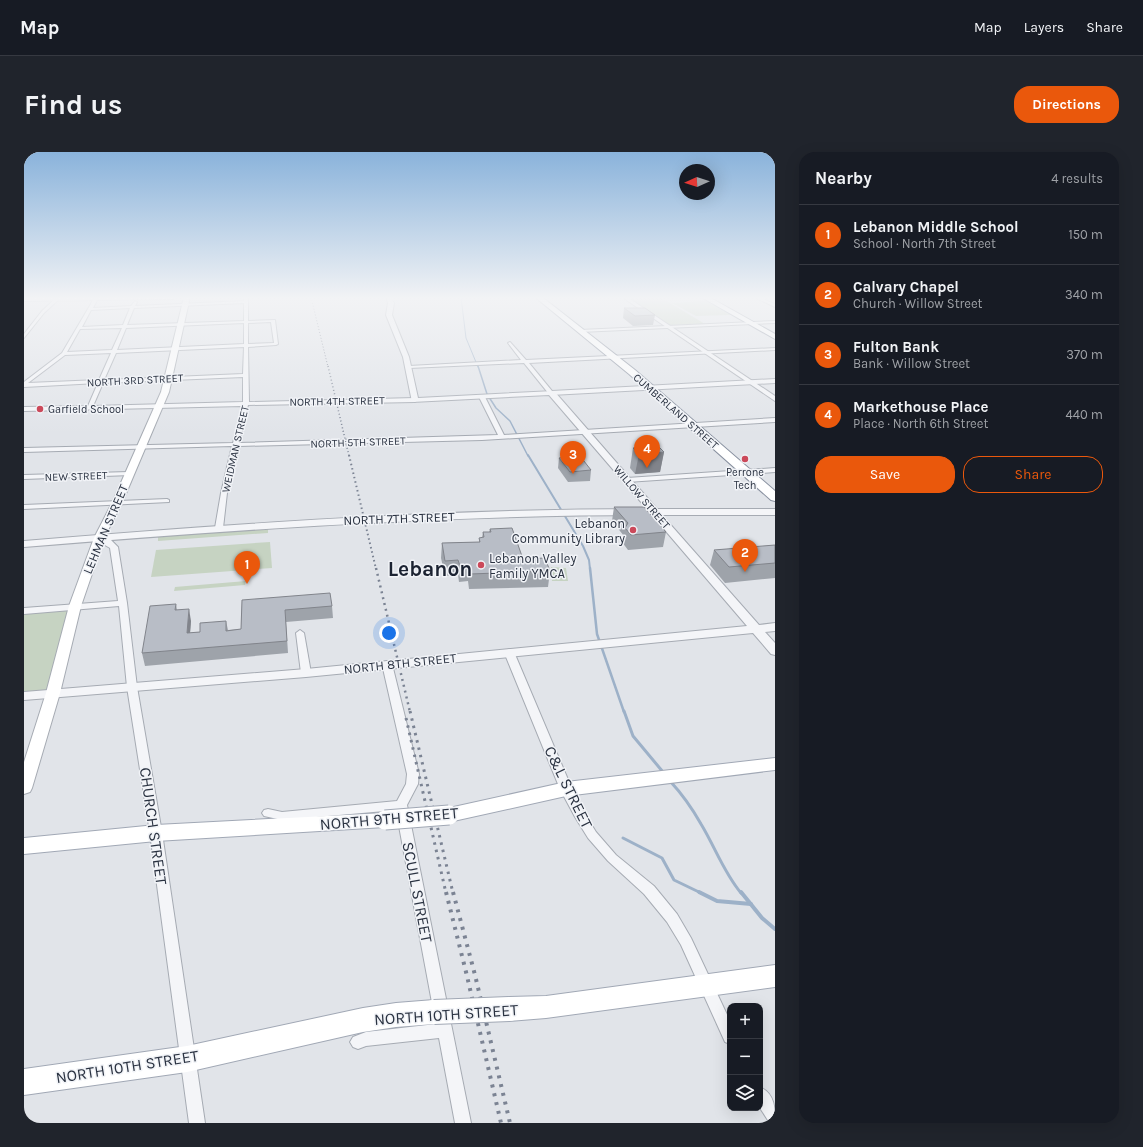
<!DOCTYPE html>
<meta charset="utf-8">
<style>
body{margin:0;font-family:Karla,sans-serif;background:#20242c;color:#f1f3f6}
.controls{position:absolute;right:12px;bottom:12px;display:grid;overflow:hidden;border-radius:8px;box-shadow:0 4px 16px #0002}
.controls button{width:36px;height:36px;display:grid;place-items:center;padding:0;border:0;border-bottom:1px solid #363941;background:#171b24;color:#f1f3f6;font:20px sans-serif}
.compass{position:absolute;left:655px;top:12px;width:36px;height:36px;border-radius:50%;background:#171b24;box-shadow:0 4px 16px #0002;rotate:267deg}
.you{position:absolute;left:365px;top:481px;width:14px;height:14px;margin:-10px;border:3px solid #fff;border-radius:50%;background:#1a73e8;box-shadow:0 0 0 6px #1a73e833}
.badge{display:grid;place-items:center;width:26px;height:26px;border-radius:50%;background:#ea580c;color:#fff;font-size:13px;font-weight:700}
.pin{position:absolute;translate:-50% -33px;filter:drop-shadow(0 1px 2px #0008)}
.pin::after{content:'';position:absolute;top:21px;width:14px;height:12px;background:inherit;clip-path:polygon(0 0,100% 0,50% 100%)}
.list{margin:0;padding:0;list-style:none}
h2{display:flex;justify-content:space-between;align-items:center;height:52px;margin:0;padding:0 16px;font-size:17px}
h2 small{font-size:13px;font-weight:400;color:#9ea1a6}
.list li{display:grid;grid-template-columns:26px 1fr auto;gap:12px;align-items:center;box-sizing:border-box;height:60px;padding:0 16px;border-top:1px solid #363941}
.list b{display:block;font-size:15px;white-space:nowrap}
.list p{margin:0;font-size:13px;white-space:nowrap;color:#9ea1a6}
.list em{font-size:13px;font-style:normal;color:#9ea1a6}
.actions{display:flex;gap:8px;padding:12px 16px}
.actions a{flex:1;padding:9px 0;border:1px solid #ea580c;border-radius:16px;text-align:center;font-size:14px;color:#ea580c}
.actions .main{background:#ea580c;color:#fff}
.icon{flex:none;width:22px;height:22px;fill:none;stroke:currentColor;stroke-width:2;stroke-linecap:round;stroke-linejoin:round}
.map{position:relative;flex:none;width:751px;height:971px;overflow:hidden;border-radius:16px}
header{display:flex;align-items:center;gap:24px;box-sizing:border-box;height:56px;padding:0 20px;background:#171b24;border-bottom:1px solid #363941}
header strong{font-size:19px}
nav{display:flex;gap:22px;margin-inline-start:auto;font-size:14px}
.intro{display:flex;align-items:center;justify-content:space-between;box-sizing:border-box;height:96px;padding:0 24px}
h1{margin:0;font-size:28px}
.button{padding:10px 18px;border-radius:16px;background:#ea580c;color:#fff;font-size:14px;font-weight:700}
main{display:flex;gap:24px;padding:0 24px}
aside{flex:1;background:#171b24;border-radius:16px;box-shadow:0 4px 16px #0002}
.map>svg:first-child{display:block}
</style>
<header>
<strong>Map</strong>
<nav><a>Map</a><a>Layers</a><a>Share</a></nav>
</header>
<div class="intro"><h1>Find us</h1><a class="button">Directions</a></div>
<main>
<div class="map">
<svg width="751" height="971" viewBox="0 0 751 971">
<rect width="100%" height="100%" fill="#e1e4e9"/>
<g fill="#c6d3c2">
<polygon points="604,145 636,145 681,172 646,173"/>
<polygon points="682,149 707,163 672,164 648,151"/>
<polygon points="244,376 244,381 134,389 134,384"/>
<polygon points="246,390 248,416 127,425 132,398"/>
<polygon points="527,415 542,416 544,429 528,429"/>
<polygon points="222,429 221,433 150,439 151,435"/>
<polygon points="48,458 25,539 0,541 0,462"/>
</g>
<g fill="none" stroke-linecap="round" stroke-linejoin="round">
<polyline stroke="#9db1c8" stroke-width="1" points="437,145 442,186 454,215"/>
<polyline stroke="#9db1c8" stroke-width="1.5" points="454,214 463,242 472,256 486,269 504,304"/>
<polyline stroke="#9db1c8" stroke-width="2" points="504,303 559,394 565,408 566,417"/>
<polyline stroke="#9db1c8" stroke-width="2.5" points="566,416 573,482 600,560"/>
<g stroke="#9db1c8" stroke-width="3">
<polyline points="600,559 609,584 639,620"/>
<path d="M646,629C658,642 668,656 677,672C691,695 700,721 717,741"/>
<polyline points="599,686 638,706 650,728 677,741"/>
</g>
<g stroke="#9db1c8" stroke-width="4">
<polyline points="675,740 693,749 727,752"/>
<polyline points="717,740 738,766 751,777"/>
</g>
<defs>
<g id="minor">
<path d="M71,145L74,146L69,156L107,154L111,149L113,150L111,154L220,149V145H224V169L251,168L254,192L252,193L224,195L225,250L391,246L394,248L391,250L224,253L215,291L474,283L455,245L458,243L461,245L480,283L751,266V270L458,288L215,294L203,341L199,376L195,378L191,376L197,341L208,294L0,300V296L209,291L219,254L0,259V255L64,254L74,231L0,235V230L38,201ZM220,151V169L103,173L110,156ZM106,156L99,173L58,175L67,158ZM247,170L250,191L224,192V171ZM220,171V192L93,198L102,176ZM98,176L88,198L43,200L56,177ZM220,195L219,222L80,228L92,201ZM87,201L75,228L4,231L41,203ZM219,225V250L69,254L79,231Z"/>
<polygon points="730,145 734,145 751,152 751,155"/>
<polygon points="32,146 35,147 20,161 0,186 0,182 18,159"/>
<polygon points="751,169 751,171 556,180 554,179 556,178"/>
<polygon points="486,190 502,208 751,196 751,198 505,211 528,239 751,227 751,231 527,243 525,242 500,211 385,216 383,215 385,214 497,208 484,191"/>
<polygon points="751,316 751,320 603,330 600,328 603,326"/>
<polygon points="105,320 108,322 107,323 0,327 0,323"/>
<polygon points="143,347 145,348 145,350 0,357 0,353"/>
<polygon points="72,384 78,384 87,388 94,395 103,451 113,535 138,681 181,971 165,971 126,681 103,535 95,454 0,462 0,456 94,449 86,396 72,388"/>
<polygon points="276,478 280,481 287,521 282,524 277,521 272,481"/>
<polygon points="485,497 490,500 548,637 559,659 572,680 592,703 630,734 653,762 667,786 706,869 706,892 701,890 657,793 643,770 620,742 584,709 564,686 551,665 536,637 480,500"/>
<polygon points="363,509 368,512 395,622 394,632 383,653 447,971 431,971 415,886 342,894 334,897 329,895 326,890 329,885 342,880 412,872 372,658 258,668 240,664 238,661 240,658 244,657 258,660 373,649 382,632 383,622 358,512"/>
<path d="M736,935C751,942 751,956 751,971L745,970L736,956Z"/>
</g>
<g id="tertiary">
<path d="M362,145H366L370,151L368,163L385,205L394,246L530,239L633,357H751V363H638L735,473L751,471V479L741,480L751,491V503L747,502L729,481L282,525L0,548V540L282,517L723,474L628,363C418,363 209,378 0,395V389C207,372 415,357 623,357L525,243L388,250L379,205L362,163L364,151Z"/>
<polygon points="598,145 603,145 751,244 751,249"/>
</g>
<g id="secondary">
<polygon points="0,145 152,145 149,147 0,149"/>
<polygon points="160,145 166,145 145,240 98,351 80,386 69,419 57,454 36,541 8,636 6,640 0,642 0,610 22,541 45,454 70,386 88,351 137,240"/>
</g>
<g id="primary">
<polygon points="751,606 751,618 542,644 425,670 418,668 415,663 418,658 425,656 542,630"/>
<polygon points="361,661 368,663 371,668 368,673 361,675 132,689 0,702 0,686 132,673"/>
<polygon points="751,813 751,835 522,866 485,869 476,865 473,857 476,849 485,845 522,844"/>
<polygon points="410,848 419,852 422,860 419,868 410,872 372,875 339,880 163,920 0,943 0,917 163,894 339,856 372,851"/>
</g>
<g id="trunk">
<polygon points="511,145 518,145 611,218 751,339 751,349 747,348 605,222"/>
<polygon points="677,145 685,145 751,182 751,187"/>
</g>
</defs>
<use href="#minor" stroke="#a6abb3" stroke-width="2"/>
<use href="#tertiary" stroke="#a6abb3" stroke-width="2"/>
<use href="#secondary" stroke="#a6abb3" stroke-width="2"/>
<use href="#primary" stroke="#a1a8b5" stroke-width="2"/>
<use href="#trunk" stroke="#8991a0" stroke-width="2"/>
<use href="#minor" fill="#f4f5f8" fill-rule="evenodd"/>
<use href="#tertiary" fill="#f4f5f8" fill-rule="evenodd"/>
<use href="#secondary" fill="#fff" fill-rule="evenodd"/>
<use href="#primary" fill="#fff" fill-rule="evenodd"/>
<use href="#trunk" fill="#fff" fill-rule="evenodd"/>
<polyline stroke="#7b8393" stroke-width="1" stroke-dasharray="1 2" stroke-linecap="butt" points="287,145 304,215"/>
<polyline stroke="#7b8393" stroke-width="1.5" stroke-dasharray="1 2.5" stroke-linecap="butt" points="304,214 325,304"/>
<polyline stroke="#7b8393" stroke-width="2" stroke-dasharray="1.5 3" stroke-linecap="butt" points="325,303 352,417"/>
<polyline stroke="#7b8393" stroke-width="2.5" stroke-dasharray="2 4" stroke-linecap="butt" points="352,416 386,560"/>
<g stroke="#7b8393" stroke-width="3" stroke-dasharray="2.5 5" stroke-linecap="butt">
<polyline points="386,559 429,741"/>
<polyline points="382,566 422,741"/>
</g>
<g stroke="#7b8393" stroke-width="4" stroke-dasharray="3 6" stroke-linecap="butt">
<polyline points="422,740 443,824 477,971"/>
<polyline points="429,740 451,823 486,971"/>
</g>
<defs>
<polyline id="primary-bridge-far1" points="361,668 425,663"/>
<polyline id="primary-bridge" points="410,860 485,857"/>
</defs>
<use href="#primary-bridge-far1" stroke="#a1a8b5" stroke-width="21" stroke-linecap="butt"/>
<use href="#primary-bridge" stroke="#a1a8b5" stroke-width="26" stroke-linecap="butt"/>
<use href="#primary-bridge-far1" stroke="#fff" stroke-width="19"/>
<use href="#primary-bridge" stroke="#fff" stroke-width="24"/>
</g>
<g fill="#9ea3aa">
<polygon points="600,156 631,163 629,173 609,174 599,166"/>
<polygon points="616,291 640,300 636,320 611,322 606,316 609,296 615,296"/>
<polygon points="535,306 567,318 566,329 544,330 534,316"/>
<polygon points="590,355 642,380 639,395 604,398 598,390 600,384 588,369"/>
<polygon points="466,377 499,407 526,419 524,435 445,437 444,429 435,430 434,423 421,424 417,406 418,391 455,390 455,386 458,386 459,380 465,380"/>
<polygon points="751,394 751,426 701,431 686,413 690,398"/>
<polygon points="218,448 308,454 309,466 262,470 264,501 121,514 118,501 152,452 153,458 167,469 166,481 176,480 202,469 204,478 217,477"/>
</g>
<g fill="#81848b">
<polygon points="640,300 636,320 611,322 615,302"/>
<polygon points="165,457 167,469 165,493 163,481"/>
</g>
<g fill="#b8bdc6" stroke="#81848b">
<polygon points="600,156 621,156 631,163 611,164"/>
<polygon points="630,290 640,300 615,302 609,296 620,295 616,291"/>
<polygon points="556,304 567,318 546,320 535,306"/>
<polygon points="590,355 620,355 642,380 607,383 601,376 604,371"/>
<polygon points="488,376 499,407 521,406 526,419 446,422 445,414 436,414 434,408 421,409 418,391 456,390 455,386 460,385 459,380 467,380 466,377"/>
<polygon points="751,393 751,411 705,415 690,398"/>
<polygon points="306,441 308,454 261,458 263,489 118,501 126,454 152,452 151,458 165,457 163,481 176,480 176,471 202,469 202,479 217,477 218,448"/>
</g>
<linearGradient id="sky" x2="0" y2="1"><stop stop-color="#8ab3db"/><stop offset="0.52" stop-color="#f2f3f5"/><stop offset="1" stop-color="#f2f3f5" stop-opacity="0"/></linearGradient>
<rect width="751" height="281" fill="url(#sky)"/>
<g fill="#cb495a" stroke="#f1f3f7" stroke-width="1.5">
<circle cx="16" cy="257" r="4"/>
<circle cx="721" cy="307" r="4"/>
<circle cx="609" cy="378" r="4"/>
<circle cx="457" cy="413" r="4"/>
</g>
<g text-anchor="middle" stroke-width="3" stroke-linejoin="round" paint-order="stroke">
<g font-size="11" fill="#2a3241" stroke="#f1f3f7">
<text transform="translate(111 228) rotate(-3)" y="4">NORTH 3RD STREET</text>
<text transform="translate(313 249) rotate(-1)" y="4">NORTH 4TH STREET</text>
<text transform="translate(652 259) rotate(41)" y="4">CUMBERLAND STREET</text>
<text transform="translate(334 290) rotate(-2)" y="4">NORTH 5TH STREET</text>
<text transform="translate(211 297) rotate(-77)" y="4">WEIDMAN STREET</text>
<text transform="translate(52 324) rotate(-2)" y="4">NEW STREET</text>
<text transform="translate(618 345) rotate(49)" y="4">WILLOW STREET</text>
</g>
<g font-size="11" fill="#2a3241" stroke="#f1f3f7" text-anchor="start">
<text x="24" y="261">Garfield School</text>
<text x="721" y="324" text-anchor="middle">Perrone<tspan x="721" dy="13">Tech</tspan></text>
</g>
<g font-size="13" fill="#2a3241" stroke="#f1f3f7">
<text transform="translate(375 366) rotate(-2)" y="5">NORTH 7TH STREET</text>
<text transform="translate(81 377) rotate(-67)" y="5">LEHMAN STREET</text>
<text transform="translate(376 511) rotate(-6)" y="5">NORTH 8TH STREET</text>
</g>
<g font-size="13" fill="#2a3241" stroke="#f1f3f7" text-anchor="end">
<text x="601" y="376">Lebanon<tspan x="601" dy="15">Community Library</tspan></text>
<text x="465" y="411" text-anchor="start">Lebanon Valley<tspan x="465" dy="15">Family YMCA</tspan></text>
</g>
<g font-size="16" fill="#2a3241" stroke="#f1f3f7">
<text transform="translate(545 635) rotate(64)" y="6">C&amp;L STREET</text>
<text transform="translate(365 666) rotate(-5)" y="6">NORTH 9TH STREET</text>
<text transform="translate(130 674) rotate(82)" y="6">CHURCH STREET</text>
<text transform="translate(394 740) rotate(79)" y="6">SCULL STREET</text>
<text transform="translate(422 862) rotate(-4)" y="6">NORTH 10TH STREET</text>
<text transform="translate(103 914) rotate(-9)" y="6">NORTH 10TH STREET</text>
</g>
<g font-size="21" font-weight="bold" fill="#1c2332" stroke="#f1f3f7">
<text x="406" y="424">Lebanon</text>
</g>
</g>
</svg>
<div class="controls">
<button>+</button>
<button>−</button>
<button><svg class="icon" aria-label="layers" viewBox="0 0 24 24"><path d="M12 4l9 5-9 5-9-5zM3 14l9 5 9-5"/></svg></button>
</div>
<svg class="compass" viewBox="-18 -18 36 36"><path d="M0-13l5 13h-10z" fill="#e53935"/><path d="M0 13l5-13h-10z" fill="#9ea1a6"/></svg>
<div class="you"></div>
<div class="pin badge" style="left:223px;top:432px">1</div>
<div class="pin badge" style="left:721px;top:420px">2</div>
<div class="pin badge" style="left:549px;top:322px">3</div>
<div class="pin badge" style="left:623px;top:316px">4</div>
</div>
<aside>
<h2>Nearby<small>4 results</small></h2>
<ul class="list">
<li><span class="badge">1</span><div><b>Lebanon Middle School</b><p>School · North 7th Street</p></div><em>150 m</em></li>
<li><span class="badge">2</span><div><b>Calvary Chapel</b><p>Church · Willow Street</p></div><em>340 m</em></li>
<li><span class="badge">3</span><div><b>Fulton Bank</b><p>Bank · Willow Street</p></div><em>370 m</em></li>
<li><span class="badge">4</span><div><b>Markethouse Place</b><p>Place · North 6th Street</p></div><em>440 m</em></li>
</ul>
<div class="actions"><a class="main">Save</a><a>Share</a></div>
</aside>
</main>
